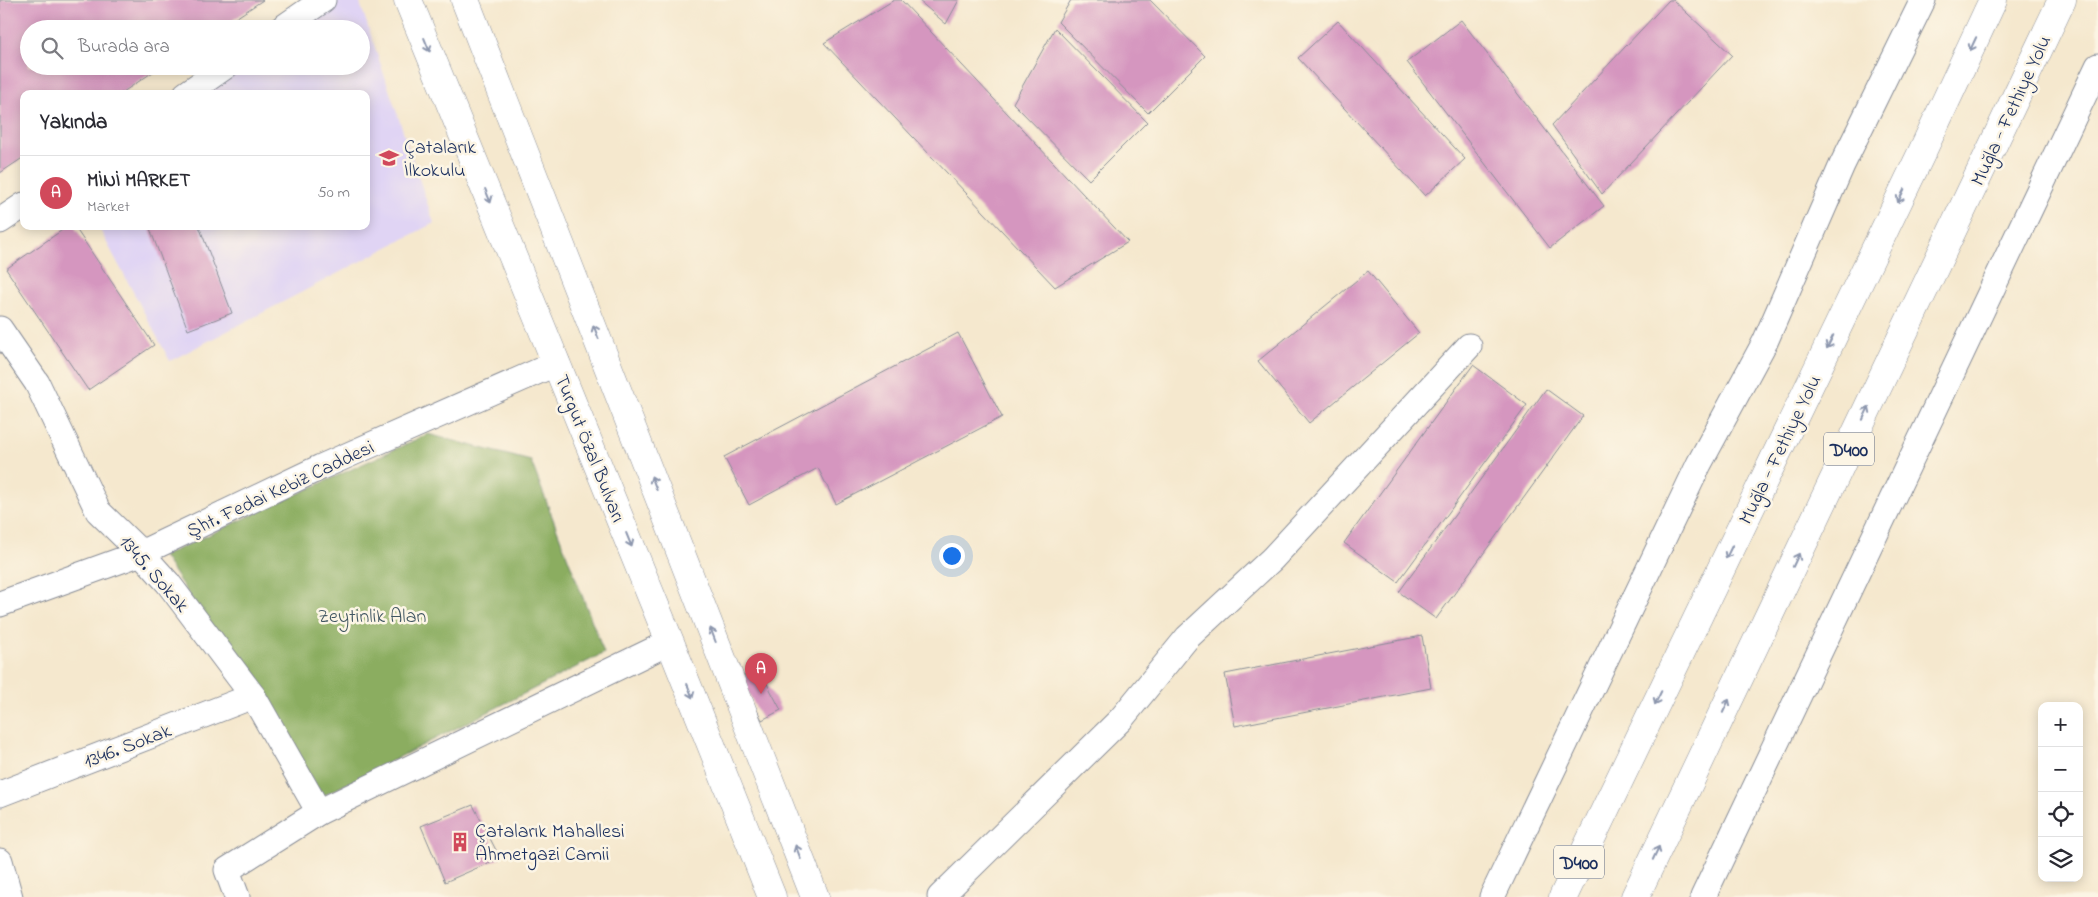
<!DOCTYPE html>
<html lang="tr">
<meta charset="utf-8">
<style>
body{margin:0;font-family:"Indie Flower",sans-serif;background:#f7f7f7;color:#2b2b33}
.controls{position:absolute;right:15px;bottom:15px;display:grid;overflow:hidden;border-radius:10px;box-shadow:0 2px 12px #0003}
.controls button{width:45px;height:45px;display:grid;place-items:center;padding:0;border:0;border-bottom:1px solid #e1e1e2;background:#fff;color:#2b2b33;font:25px sans-serif}
.you{position:absolute;left:951px;top:555px;width:18px;height:18px;margin:-12px;border:4px solid #fff;border-radius:50%;background:#1a73e8;box-shadow:0 0 0 8px #1a73e833}
.badge{display:grid;place-items:center;width:32px;height:32px;border-radius:50%;background:#d1495b;color:#fff;font-size:16px;font-weight:700}
.pin{position:absolute;translate:-50% -41px;filter:drop-shadow(0 1px 2px #0008)}
.pin::after{content:'';position:absolute;top:26px;width:18px;height:15px;background:inherit;clip-path:polygon(0 0,100% 0,50% 100%)}
.list{margin:0;padding:0;list-style:none}
h2{display:flex;justify-content:space-between;align-items:center;height:65px;margin:0;padding:0 20px;font-size:21px}
h2 small{font-size:16px;font-weight:400;color:#7c7c81}
.list li{display:grid;grid-template-columns:32px 1fr auto;gap:15px;align-items:center;box-sizing:border-box;height:75px;padding:0 20px;border-top:1px solid #e1e1e2}
.list b{display:block;font-size:19px;white-space:nowrap}
.list p{margin:0;font-size:16px;white-space:nowrap;color:#7c7c81}
.list em{font-size:16px;font-style:normal;color:#7c7c81}
.icon{flex:none;width:28px;height:28px;fill:none;stroke:currentColor;stroke-width:2;stroke-linecap:round;stroke-linejoin:round}
.map{position:relative;flex:none;width:2098px;height:897px;overflow:hidden}
.search{position:absolute;background:#fff;box-shadow:0 2px 12px #0003;left:20px;top:20px;width:350px;height:55px;display:flex;align-items:center;gap:12px;box-sizing:border-box;padding:0 18px;border-radius:28px;color:#7c7c81;font-size:19px}
.panel{position:absolute;background:#fff;box-shadow:0 2px 12px #0003;left:20px;top:90px;width:350px;height:140px;border-radius:10px}
.map>svg:first-child{display:block}
</style>
<div class="map">
<svg width="2098" height="897" viewBox="0 0 2098 897">
<rect width="100%" height="100%" fill="#fcf5e5"/>
<filter id="ink" filterUnits="userSpaceOnUse"><feTurbulence type="fractalNoise" baseFrequency=".02" numOctaves="2"/><feDisplacementMap in="SourceGraphic" scale="10" xChannelSelector="R" yChannelSelector="G"/><feConvolveMatrix kernelMatrix="1 2 1 2 8 2 1 2 1" color-interpolation-filters="sRGB"/></filter>
<filter id="wash" filterUnits="userSpaceOnUse"><feTurbulence type="fractalNoise" baseFrequency=".0096" numOctaves="4" result="noise"/><feDisplacementMap in="SourceGraphic" scale="20" xChannelSelector="R" yChannelSelector="G"/><feGaussianBlur stdDeviation="1.12" result="paint"/><feColorMatrix in="noise" values="0 0 0 0 0 0 0 0 0 0 0 0 0 0 0 0 0 1.4 0 .05"/><feComposite in="paint" operator="in"/></filter>
<g filter="url(#wash)">
<rect width="100%" height="100%" fill="#f5e8ce"/>
<polygon fill="#e0d4f4" points="339,0 359,0 434,223 170,361 98,226 366,226 366,94 190,94 234,66 361,66 361,29 293,29"/>
<polygon fill="#8bad61" stroke="#536e60" points="428,434 531,461 604,653 323,796 163,556"/>
<g id="blocks">
<g fill="#d596bf">
<polygon points="0,0 263,0 219,29 29,29 29,66 162,66 120,94 24,94 24,157 0,173"/>
<polygon points="894,0 901,0 1128,242 1055,287 824,43"/>
<polygon points="918,0 959,0 946,24"/>
<polygon points="1071,0 1150,0 1205,56 1148,113 1058,22"/>
<polygon points="1669,0 1673,0 1732,55 1602,194 1552,125"/>
<polygon points="1461,20 1604,206 1550,248 1407,62"/>
<polygon points="1338,21 1465,159 1425,196 1298,58"/>
<polygon points="1055,28 1147,122 1089,180 1013,103"/>
<polygon points="68,226 74,226 154,345 88,390 6,269"/>
<polygon points="149,226 199,226 232,313 188,330"/>
<polygon points="1368,271 1419,333 1309,423 1258,361"/>
<polygon points="958,333 1002,417 836,504 818,468 749,505 724,457"/>
<polygon points="1473,365 1527,405 1398,582 1344,543"/>
<polygon points="1546,389 1583,416 1436,619 1399,592"/>
<polygon points="1422,636 1431,688 1235,726 1225,674"/>
<polygon points="758,667 781,710 762,720 741,678"/>
<polygon points="473,805 500,858 445,882 421,826"/>
</g>
</g>
</g>
<g filter="url(#ink)">
<use href="#blocks" fill-opacity="0" stroke="#888c96" stroke-width="1"/>
<g fill="none" stroke-linecap="round" stroke-linejoin="round">
<defs>
<g id="minor">
<polyline points="281,29 323,0"/>
<polyline points="186,94 226,66"/>
<polyline points="0,221 24,205"/>
<polyline points="0,329 37,383 98,511 141,553 168,583 253,696 319,812"/>
<polyline points="0,604 141,553 321,467 557,363"/>
<polyline points="0,794 253,696"/>
<polyline points="0,861 10,897"/>
<polyline points="237,897 227,870 319,812 670,642"/>
<polyline points="940,897 1121,719 1187,638 1272,559 1469,346"/>
<polyline points="1492,897 1699,464 1765,342 1842,165 1923,0"/>
<polyline points="1703,897 2098,66"/>
</g>
<g id="secondary">
<polyline points="408,0 670,642 772,897"/>
<polyline points="465,0 815,897"/>
</g>
<g id="trunk">
<polyline points="1563,897 1922,152 1993,0"/>
<polyline points="1635,897 2062,0"/>
</g>
</defs>
<use href="#minor" stroke="#888c96" stroke-width="27"/>
<use href="#secondary" stroke="#888c96" stroke-width="29"/>
<use href="#trunk" stroke="#888c96" stroke-width="29"/>
<use href="#minor" stroke="#fff" stroke-width="25"/>
<use href="#secondary" stroke="#fff" stroke-width="28"/>
<use href="#trunk" stroke="#fff" stroke-width="28"/>
</g>
<defs><path id="oneway-shaft" d="M-6 0H5M1.5-3L5.5 0L1.5 3" fill="none" stroke-width="1.6" stroke-linecap="round" stroke-linejoin="round" transform="scale(1.25)"/></defs>
<g stroke="#8d97ae">
<use href="#oneway-shaft" transform="translate(1973 44) rotate(115)"/>
<use href="#oneway-shaft" transform="translate(427 45) rotate(68)"/>
<use href="#oneway-shaft" transform="translate(488 196) rotate(68)"/>
<use href="#oneway-shaft" transform="translate(1901 196) rotate(116)"/>
<use href="#oneway-shaft" transform="translate(596 332) rotate(-111)"/>
<use href="#oneway-shaft" transform="translate(1830 342) rotate(116)"/>
<use href="#oneway-shaft" transform="translate(1866 413) rotate(-65)"/>
<use href="#oneway-shaft" transform="translate(654 483) rotate(-111)"/>
<use href="#oneway-shaft" transform="translate(629 540) rotate(68)"/>
<use href="#oneway-shaft" transform="translate(1729 552) rotate(116)"/>
<use href="#oneway-shaft" transform="translate(1796 560) rotate(-65)"/>
<use href="#oneway-shaft" transform="translate(713 635) rotate(-111)"/>
<use href="#oneway-shaft" transform="translate(690 691) rotate(68)"/>
<use href="#oneway-shaft" transform="translate(1658 698) rotate(116)"/>
<use href="#oneway-shaft" transform="translate(1726 706) rotate(-65)"/>
<use href="#oneway-shaft" transform="translate(798 852) rotate(-111)"/>
<use href="#oneway-shaft" transform="translate(1656 853) rotate(-65)"/>
</g>
</g>
<defs>
<symbol id="school-bare" viewBox="-9 -9 18 18"><path d="M0-5L7-2L0 1L-7-2ZM-4 1L0 2.5L4 1V4Q0 6-4 4Z" fill="#d1495b" stroke="#fcf5e5" stroke-width="2.5" paint-order="stroke"/></symbol>
<symbol id="building-bare" viewBox="-9 -9 18 18"><path d="M-4-6H4V6H1V3H-1V6H-4ZM-2.5-4.3h1.7v1.8h-1.7ZM.8-4.3h1.7v1.8H.8ZM-2.5-1h1.7V.8h-1.7ZM.8-1h1.7V.8H.8Z" fill="#d1495b" stroke="#fcf5e5" stroke-width="2.5" paint-order="stroke"/></symbol>
</defs>
<g fill-rule="evenodd">
<use href="#school-bare" x="375" y="144" width="28" height="28"/>
<use href="#building-bare" x="446" y="828" width="28" height="28"/>
</g>
<g text-anchor="middle" stroke-width="5" stroke-linejoin="round" paint-order="stroke">
<g fill="#fcf5e5" stroke="#5e6a86" stroke-width="1">
<rect x="1824" y="432.5" width="50" height="33" rx="4"/>
<rect x="1554" y="845.5" width="50" height="33" rx="4"/>
</g>
<g font-size="19" font-weight="bold" fill="#1b2f5e">
<text x="1849" y="456">D400</text>
<text x="1579" y="869">D400</text>
</g>
<g font-size="20" fill="#1b2f5e" stroke="#fcf5e5">
<text transform="translate(2010 110) rotate(-65)" y="7">Muğla - Fethiye Yolu</text>
<text transform="translate(591 448) rotate(68)" y="7">Turgut Özal Bulvarı</text>
<text transform="translate(1779 449) rotate(-64)" y="7">Muğla - Fethiye Yolu</text>
<text transform="translate(280 488) rotate(-25)" y="7">Şht. Fedai Kebiz Caddesi</text>
<text transform="translate(155 573) rotate(49)" y="7">1345. Sokak</text>
<text transform="translate(127 745) rotate(-21)" y="7">1346. Sokak</text>
</g>
<g font-size="20" fill="#1b2f5e" stroke="#fcf5e5" text-anchor="start">
<text x="404" y="153">Çatalarık<tspan x="404" dy="23">İlkokulu</tspan></text>
<text x="475" y="837">Çatalarık Mahallesi<tspan x="475" dy="23">Ahmetgazi Camii</tspan></text>
</g>
<g font-size="20" fill="#405662" stroke="#fcf5e5">
<text x="372" y="622">Zeytinlik Alan</text>
</g>
</g>
</svg>
<div class="controls">
<button>+</button>
<button>−</button>
<button><svg class="icon" aria-label="locate" viewBox="0 0 24 24"><circle cx="12" cy="12" r="6"/><path d="M12 2v4M12 18v4M2 12h4M18 12h4"/></svg></button>
<button><svg class="icon" aria-label="layers" viewBox="0 0 24 24"><path d="M12 4l9 5-9 5-9-5zM3 14l9 5 9-5"/></svg></button>
</div>
<div class="you"></div>
<div class="pin badge" style="left:761px;top:694px">A</div>
<div class="search"><svg class="icon" aria-label="search" viewBox="0 0 24 24"><circle cx="10" cy="10" r="6"/><path d="M15 15l6 6"/></svg>Burada ara</div>
<section class="panel">
<h2>Yakında<small></small></h2>
<ul class="list">
<li><span class="badge">A</span><div><b>MİNİ MARKET</b><p>Market</p></div><em>50 m</em></li>
</ul>
</section>
</div>
